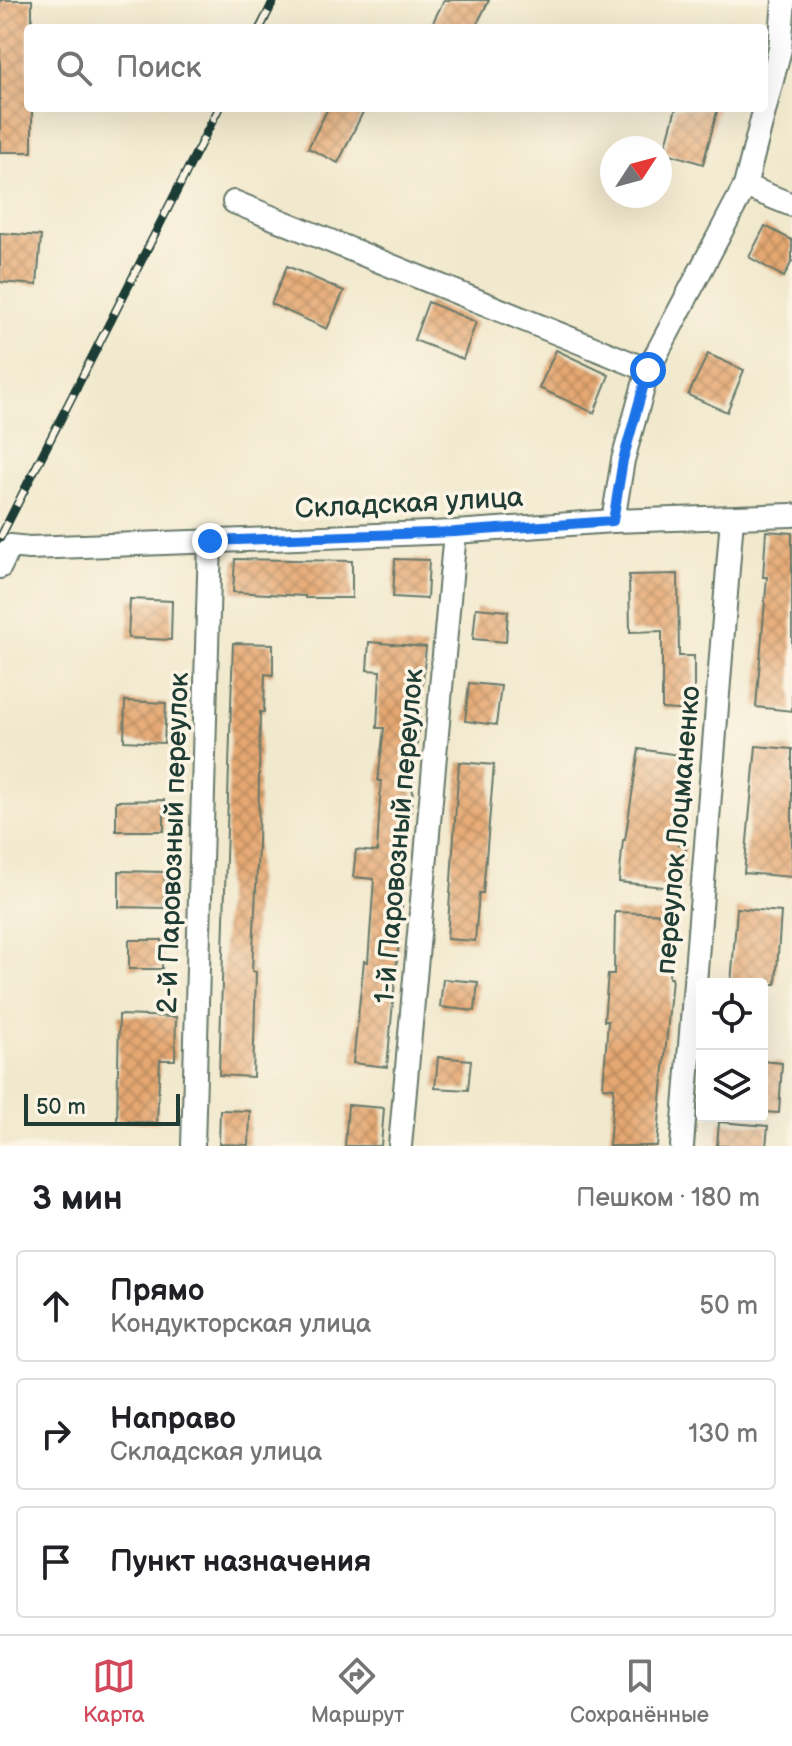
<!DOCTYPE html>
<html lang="ru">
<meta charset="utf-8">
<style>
body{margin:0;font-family:"Balsamiq Sans",sans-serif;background:#f2f2f2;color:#202124}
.controls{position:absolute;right:24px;bottom:24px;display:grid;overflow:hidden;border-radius:8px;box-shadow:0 8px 32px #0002}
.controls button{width:72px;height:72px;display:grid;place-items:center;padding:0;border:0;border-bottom:2px solid #e0e0e0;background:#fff;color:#202124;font:40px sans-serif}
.compass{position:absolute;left:600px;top:136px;width:72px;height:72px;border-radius:50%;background:#fff;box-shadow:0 8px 32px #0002;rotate:54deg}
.scale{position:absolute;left:24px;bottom:20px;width:156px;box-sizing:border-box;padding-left:8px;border:4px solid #1f3d34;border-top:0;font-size:22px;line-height:28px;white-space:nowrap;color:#1f3d34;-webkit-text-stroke:6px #fcf5e5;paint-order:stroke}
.stop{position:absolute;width:24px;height:24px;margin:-18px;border:6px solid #1a73e8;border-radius:50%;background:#fff}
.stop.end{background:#1a73e8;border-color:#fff;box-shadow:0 2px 8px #0008}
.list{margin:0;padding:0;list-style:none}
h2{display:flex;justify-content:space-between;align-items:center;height:104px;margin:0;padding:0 32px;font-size:34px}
h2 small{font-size:26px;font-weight:400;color:#757577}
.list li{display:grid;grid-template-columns:52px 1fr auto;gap:24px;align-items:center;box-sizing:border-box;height:112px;margin:0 16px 16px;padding:0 16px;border:2px solid #e0e0e0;border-radius:8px}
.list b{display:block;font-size:30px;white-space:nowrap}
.list p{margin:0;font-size:26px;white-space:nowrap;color:#757577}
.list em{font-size:26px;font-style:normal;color:#757577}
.icon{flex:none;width:44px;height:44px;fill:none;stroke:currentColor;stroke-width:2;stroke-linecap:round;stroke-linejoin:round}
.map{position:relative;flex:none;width:792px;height:1146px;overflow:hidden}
.search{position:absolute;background:#fff;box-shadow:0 8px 32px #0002;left:24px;right:24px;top:24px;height:88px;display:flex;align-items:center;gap:20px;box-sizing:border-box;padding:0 28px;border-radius:8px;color:#757577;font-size:30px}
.sheet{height:488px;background:#fff}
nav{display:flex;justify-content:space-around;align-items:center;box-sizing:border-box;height:112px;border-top:2px solid #e0e0e0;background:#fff;font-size:22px;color:#757577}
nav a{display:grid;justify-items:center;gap:4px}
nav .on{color:#d1495b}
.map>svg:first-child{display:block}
</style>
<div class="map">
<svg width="792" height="1146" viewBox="0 0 792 1146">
<defs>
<pattern id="building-cross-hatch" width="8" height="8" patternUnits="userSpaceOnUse" patternTransform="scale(2)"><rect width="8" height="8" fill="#e6a872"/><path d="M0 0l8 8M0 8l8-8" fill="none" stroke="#ba8a5e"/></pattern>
</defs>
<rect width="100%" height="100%" fill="#fcf5e5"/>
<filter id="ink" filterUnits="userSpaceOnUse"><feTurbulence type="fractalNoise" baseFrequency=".0125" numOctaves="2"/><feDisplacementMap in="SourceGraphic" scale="16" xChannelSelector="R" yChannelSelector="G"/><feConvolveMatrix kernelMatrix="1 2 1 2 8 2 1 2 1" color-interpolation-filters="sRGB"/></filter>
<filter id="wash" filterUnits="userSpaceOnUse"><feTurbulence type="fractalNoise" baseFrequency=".006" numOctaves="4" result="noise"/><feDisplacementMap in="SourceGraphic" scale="32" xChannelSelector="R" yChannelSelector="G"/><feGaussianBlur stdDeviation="1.8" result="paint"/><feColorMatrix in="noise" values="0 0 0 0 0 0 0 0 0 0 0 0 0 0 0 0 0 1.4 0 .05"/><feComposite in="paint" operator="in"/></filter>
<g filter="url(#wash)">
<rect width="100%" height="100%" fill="#f1e9cd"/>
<g id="blocks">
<g fill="url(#building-cross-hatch)">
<polygon points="0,0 32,0 32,28 28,28 28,108 32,108 32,152 0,152"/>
<polygon points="444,0 489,0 475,28 430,28"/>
<polygon points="328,108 365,108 338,163 308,148"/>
<polygon points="676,108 718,108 703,164 664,152"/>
<polygon points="765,226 792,240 792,261 784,277 749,257"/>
<polygon points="0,233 41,236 37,285 0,282"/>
<polygon points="287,266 344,291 327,329 271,304"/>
<polygon points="428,302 476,322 463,359 414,340"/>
<polygon points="556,350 609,375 594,413 539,388"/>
<polygon points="708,354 744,370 727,412 688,395"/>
<polygon points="766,531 792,533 792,711 756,707 767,577 763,577"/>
<polygon points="235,559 352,561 352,598 305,598 305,596 233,592"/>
<polygon points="395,559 429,560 427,599 393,597"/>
<polygon points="678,574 679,656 694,656 694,711 662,709 662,631 630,632 629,575"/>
<polygon points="130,599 172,601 171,640 128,638"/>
<polygon points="476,608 508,611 506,642 473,639"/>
<polygon points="369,642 426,647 387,1067 353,1063 364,961 368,962 374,879 353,877 356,850 377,852 381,781 378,781 384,728 377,728 380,671 367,670"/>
<polygon points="233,643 273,644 273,675 265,674 264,712 260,712 258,847 252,971 256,972 253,1077 219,1075"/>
<polygon points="469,683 501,686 496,725 465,721"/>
<polygon points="125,701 166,703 164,743 124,741"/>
<polygon points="756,746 792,749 792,877 744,873"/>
<polygon points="639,749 692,757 678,845 686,846 681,889 619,882 623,840 625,840"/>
<polygon points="459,762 494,765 483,893 479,893 475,941 447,939"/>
<polygon points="164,800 164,831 116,831 116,801"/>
<polygon points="119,871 165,872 164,908 119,907"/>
<polygon points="737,908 781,912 776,984 731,984"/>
<polygon points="615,912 671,914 669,978 672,978 657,1146 609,1146 614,1088 603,1087 608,1021 604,1021 608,974 614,974"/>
<rect x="129" y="940" width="33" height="29"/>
<polygon points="443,979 478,982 475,1011 440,1007"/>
<polygon points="119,1015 176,1017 175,1060 160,1060 157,1123 117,1121"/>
<polygon points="438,1057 471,1060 468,1090 435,1088"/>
<polygon points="762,1061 782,1063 779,1113 762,1112"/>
<polygon points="348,1105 384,1108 381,1146 345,1146"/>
<polygon points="220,1110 250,1111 249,1145 219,1144"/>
<polygon points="719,1122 768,1126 766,1146 717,1146"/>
</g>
</g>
</g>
<g filter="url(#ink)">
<use href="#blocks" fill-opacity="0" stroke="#68796a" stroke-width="2"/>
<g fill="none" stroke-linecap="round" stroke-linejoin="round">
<defs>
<g id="minor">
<polyline points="745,186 792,205"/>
<polyline points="234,202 648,370"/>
<polyline points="613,521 623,460 648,370 745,186 780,49 784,0"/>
<polyline points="0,567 10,546 29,548 455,532 613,521 792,515"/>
<polyline points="193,1146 210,541"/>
<polyline points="400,1146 455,532"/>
<polyline points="682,1146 732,518"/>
</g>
</defs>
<use href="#minor" stroke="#68796a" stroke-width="26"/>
<use href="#minor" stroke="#fff" stroke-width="22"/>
<defs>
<g id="rail">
<polyline points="260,28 274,0"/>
<polyline points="0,538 219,108"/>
</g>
</defs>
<use href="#rail" stroke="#1f3d34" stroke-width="9"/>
<use href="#rail" stroke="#fcf5e5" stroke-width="6" stroke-dasharray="18" stroke-linecap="butt"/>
</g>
</g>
<g fill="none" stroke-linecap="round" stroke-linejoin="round" filter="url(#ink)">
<polyline stroke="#1a73e8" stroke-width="10" points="210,541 455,532 613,521 623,460 648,370"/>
</g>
<g text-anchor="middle" stroke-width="7" stroke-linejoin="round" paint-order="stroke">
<g font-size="28" fill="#1f3d34" stroke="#fcf5e5">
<text transform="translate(409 502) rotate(-3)" y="10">Складская улица</text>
<text transform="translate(677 830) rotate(-85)" y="10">переулок Лоцманенко</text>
<text transform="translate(398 836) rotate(-85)" y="10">1-й Паровозный переулок</text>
<text transform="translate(172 843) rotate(-88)" y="10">2-й Паровозный переулок</text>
</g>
</g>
</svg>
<div class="controls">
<button><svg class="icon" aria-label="locate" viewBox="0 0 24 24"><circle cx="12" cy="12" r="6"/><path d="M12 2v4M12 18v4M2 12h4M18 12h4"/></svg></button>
<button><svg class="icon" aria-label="layers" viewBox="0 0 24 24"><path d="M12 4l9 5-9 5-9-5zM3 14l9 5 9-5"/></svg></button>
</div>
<svg class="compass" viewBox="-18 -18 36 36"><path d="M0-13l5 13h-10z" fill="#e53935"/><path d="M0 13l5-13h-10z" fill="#757577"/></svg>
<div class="scale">50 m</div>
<div class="stop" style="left:648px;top:370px"></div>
<div class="stop end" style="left:210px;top:541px"></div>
<div class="search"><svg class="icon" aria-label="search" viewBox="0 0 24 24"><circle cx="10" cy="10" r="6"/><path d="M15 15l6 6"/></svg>Поиск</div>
</div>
<section class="sheet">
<h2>3 мин<small>Пешком · 180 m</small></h2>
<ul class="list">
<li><svg class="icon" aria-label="ahead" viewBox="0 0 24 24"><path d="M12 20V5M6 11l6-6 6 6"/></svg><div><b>Прямо</b><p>Кондукторская улица</p></div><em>50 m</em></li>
<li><svg class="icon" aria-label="right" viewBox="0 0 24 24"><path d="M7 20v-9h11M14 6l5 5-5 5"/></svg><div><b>Направо</b><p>Складская улица</p></div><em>130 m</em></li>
<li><svg class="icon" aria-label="arrive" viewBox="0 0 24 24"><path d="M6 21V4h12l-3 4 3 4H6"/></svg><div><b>Пункт назначения</b></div></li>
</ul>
</section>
<nav>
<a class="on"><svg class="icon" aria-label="map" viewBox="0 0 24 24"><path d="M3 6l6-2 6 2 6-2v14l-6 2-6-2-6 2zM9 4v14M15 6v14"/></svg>Карта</a>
<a><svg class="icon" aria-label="directions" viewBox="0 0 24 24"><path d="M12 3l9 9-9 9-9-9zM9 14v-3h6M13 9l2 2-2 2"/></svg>Маршрут</a>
<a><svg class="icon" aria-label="saved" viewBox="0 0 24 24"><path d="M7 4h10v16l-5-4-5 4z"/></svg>Сохранённые</a>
</nav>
